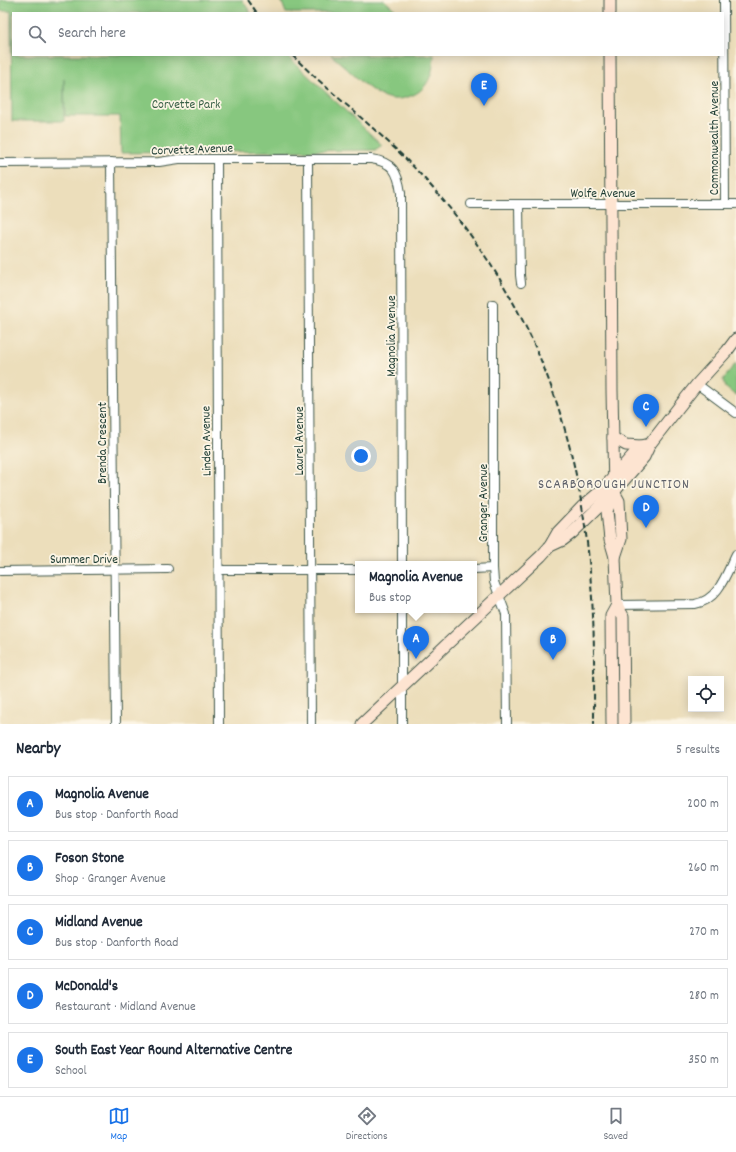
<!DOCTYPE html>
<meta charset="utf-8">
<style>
body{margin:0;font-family:Dekko,sans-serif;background:#f6f6f7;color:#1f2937}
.controls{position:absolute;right:12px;bottom:12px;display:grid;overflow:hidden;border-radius:0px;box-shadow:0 2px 10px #0003}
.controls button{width:36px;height:36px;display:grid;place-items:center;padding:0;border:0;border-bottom:1px solid #e0e1e3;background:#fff;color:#1f2937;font:20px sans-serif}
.you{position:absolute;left:361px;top:456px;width:14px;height:14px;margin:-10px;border:3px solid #fff;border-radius:50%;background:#1a73e8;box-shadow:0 0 0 6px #1a73e833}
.badge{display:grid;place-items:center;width:26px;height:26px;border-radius:50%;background:#1a73e8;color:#fff;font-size:13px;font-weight:700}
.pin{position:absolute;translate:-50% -33px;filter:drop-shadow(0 1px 2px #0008)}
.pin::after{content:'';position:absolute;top:21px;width:14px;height:12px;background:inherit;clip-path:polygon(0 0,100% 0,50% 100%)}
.popup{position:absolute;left:355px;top:561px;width:122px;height:52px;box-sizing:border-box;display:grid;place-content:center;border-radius:0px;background:#fff;filter:drop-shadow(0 1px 3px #0005);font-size:13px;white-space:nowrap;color:#747a83}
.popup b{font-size:15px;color:#1f2937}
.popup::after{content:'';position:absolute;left:50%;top:100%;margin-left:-8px;border:8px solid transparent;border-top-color:#fff}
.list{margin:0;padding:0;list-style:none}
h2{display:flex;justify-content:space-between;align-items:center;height:52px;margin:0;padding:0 16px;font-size:17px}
h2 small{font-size:13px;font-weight:400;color:#747a83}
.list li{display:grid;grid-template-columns:26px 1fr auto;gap:12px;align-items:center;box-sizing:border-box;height:56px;margin:0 8px 8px;padding:0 8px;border:1px solid #e0e1e3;border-radius:0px}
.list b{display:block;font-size:15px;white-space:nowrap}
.list p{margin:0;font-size:13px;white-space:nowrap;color:#747a83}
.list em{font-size:13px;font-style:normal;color:#747a83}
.icon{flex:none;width:22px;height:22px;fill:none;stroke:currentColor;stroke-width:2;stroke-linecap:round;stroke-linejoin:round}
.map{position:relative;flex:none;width:736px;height:724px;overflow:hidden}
.search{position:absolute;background:#fff;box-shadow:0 2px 10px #0003;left:12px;right:12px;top:12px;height:44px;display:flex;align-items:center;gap:10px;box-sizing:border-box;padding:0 14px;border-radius:0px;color:#747a83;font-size:15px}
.sheet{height:372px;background:#fff}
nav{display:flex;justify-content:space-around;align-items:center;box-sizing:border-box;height:56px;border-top:1px solid #e0e1e3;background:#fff;font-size:11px;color:#747a83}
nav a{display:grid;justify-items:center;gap:2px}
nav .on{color:#1a73e8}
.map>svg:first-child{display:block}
</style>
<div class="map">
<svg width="736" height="724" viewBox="0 0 736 724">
<rect width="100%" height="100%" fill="#fcf5e5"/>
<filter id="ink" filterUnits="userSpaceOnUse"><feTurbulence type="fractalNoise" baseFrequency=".025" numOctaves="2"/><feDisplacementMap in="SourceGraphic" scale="8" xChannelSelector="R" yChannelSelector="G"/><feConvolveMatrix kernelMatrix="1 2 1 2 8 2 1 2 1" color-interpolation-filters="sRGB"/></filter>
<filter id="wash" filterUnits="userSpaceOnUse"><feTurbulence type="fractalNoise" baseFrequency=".012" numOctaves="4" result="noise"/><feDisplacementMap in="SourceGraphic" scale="16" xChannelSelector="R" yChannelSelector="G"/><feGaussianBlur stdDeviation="0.9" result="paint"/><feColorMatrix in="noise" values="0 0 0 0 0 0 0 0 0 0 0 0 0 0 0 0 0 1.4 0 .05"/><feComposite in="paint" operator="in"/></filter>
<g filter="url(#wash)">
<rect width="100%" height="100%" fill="#ecdebb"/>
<g fill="#87c77f" stroke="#53825a">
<polygon points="0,0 242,0 251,13 13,13 13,55 286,55 382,145 375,150 121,153 120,116 65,116 64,79 64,121 12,121 11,11 0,11"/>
<polygon points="281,0 384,0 399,13 286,13"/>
<path d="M331,55H434V57C433,72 429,88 413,95C389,106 374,93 356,77C348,70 340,62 331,55Z"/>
<polygon points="736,363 736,396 725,387 723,380"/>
</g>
</g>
<g filter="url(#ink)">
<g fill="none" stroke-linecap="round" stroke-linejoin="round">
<defs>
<g id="street">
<polyline points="724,0 725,204"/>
<polyline points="217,159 219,724"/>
<polyline points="308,159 311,724"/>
<polyline points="111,162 116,724"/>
<path d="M0,163L159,162L179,159H371C393,162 398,172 401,193L402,564"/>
<polyline points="471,204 736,204"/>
<polyline points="519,204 520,275 521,283"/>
<polyline points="493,304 493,568 494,582 506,614 507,724"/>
<polyline points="697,384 736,413"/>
<polyline points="474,569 493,568"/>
<polyline points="219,570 358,570"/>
<polyline points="0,571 168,569"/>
<path d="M617,605L695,604C719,600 726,574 736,554"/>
<polyline points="402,610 402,724"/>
</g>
<g id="secondary">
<polyline points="610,13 610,0"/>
<polyline points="610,55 612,390 614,492 607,511 610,540 615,557 617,605 623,616 624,724"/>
<polyline points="613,438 626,445 641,446"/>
<polyline points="614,492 619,501 621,539 615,557"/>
<polyline points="550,546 563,540 572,533 614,492 644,457 650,444 678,408 697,384 727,351 736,339"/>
<polyline points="362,724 541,556 550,546 558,532 582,507 602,490 641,446 650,444"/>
<polyline points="612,724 611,616 617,605"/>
</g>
</defs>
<use href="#street" stroke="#3e5548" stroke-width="10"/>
<use href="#secondary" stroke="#3e5548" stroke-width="13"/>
<use href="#street" stroke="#fff" stroke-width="8"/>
<use href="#secondary" stroke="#fde4d1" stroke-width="11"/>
<g stroke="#1f3d34" stroke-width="2" stroke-dasharray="6 3" stroke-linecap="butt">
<polyline points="248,0 257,13"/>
<path d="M292,55C334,97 382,132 422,176C530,294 580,426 591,585C595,631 594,678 594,724"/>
</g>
</g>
</g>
<g text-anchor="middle" stroke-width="3.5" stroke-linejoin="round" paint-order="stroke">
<g font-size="13" fill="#396047" stroke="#fcf5e5">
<text x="186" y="108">Corvette Park</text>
</g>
<g font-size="13" fill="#1f3d34" stroke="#fcf5e5">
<text transform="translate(713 138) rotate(-90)" y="5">Commonwealth Avenue</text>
<text transform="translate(192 148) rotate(-2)" y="5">Corvette Avenue</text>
<text x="603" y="197">Wolfe Avenue</text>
<text transform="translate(390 336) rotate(-90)" y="5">Magnolia Avenue</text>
<text transform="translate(205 441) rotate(-91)" y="5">Linden Avenue</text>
<text transform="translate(298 441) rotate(-90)" y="5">Laurel Avenue</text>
<text transform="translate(101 443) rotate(-90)" y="5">Brenda Crescent</text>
<text transform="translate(482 503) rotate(-90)" y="5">Granger Avenue</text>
<text x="84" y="563">Summer Drive</text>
</g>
<g font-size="14" letter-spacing="1" fill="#5e616a" stroke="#fcf5e5">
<text x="614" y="488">SCARBOROUGH JUNCTION</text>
</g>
</g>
</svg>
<div class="controls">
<button><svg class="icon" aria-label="locate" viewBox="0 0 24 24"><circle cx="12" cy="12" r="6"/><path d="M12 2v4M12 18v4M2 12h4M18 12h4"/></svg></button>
</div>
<div class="you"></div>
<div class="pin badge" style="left:416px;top:659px">A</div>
<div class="popup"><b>Magnolia Avenue</b>Bus stop</div>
<div class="pin badge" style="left:553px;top:660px">B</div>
<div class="pin badge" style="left:646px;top:427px">C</div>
<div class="pin badge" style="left:646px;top:528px">D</div>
<div class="pin badge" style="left:484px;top:106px">E</div>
<div class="search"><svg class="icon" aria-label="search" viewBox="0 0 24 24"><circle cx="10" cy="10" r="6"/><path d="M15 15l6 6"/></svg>Search here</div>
</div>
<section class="sheet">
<h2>Nearby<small>5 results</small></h2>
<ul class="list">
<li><span class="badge">A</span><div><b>Magnolia Avenue</b><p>Bus stop · Danforth Road</p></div><em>200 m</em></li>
<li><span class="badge">B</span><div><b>Foson Stone</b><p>Shop · Granger Avenue</p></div><em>260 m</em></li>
<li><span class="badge">C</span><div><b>Midland Avenue</b><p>Bus stop · Danforth Road</p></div><em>270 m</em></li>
<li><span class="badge">D</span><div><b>McDonald's</b><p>Restaurant · Midland Avenue</p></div><em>280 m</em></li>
<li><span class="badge">E</span><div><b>South East Year Round Alternative Centre</b><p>School</p></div><em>350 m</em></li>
</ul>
</section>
<nav>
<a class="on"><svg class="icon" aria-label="map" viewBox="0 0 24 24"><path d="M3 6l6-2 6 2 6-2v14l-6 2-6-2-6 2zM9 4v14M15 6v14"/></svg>Map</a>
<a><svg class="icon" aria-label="directions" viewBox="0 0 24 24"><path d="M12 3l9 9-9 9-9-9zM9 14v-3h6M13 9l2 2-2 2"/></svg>Directions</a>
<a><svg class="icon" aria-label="saved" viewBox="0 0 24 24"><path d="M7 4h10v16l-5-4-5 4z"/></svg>Saved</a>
</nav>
